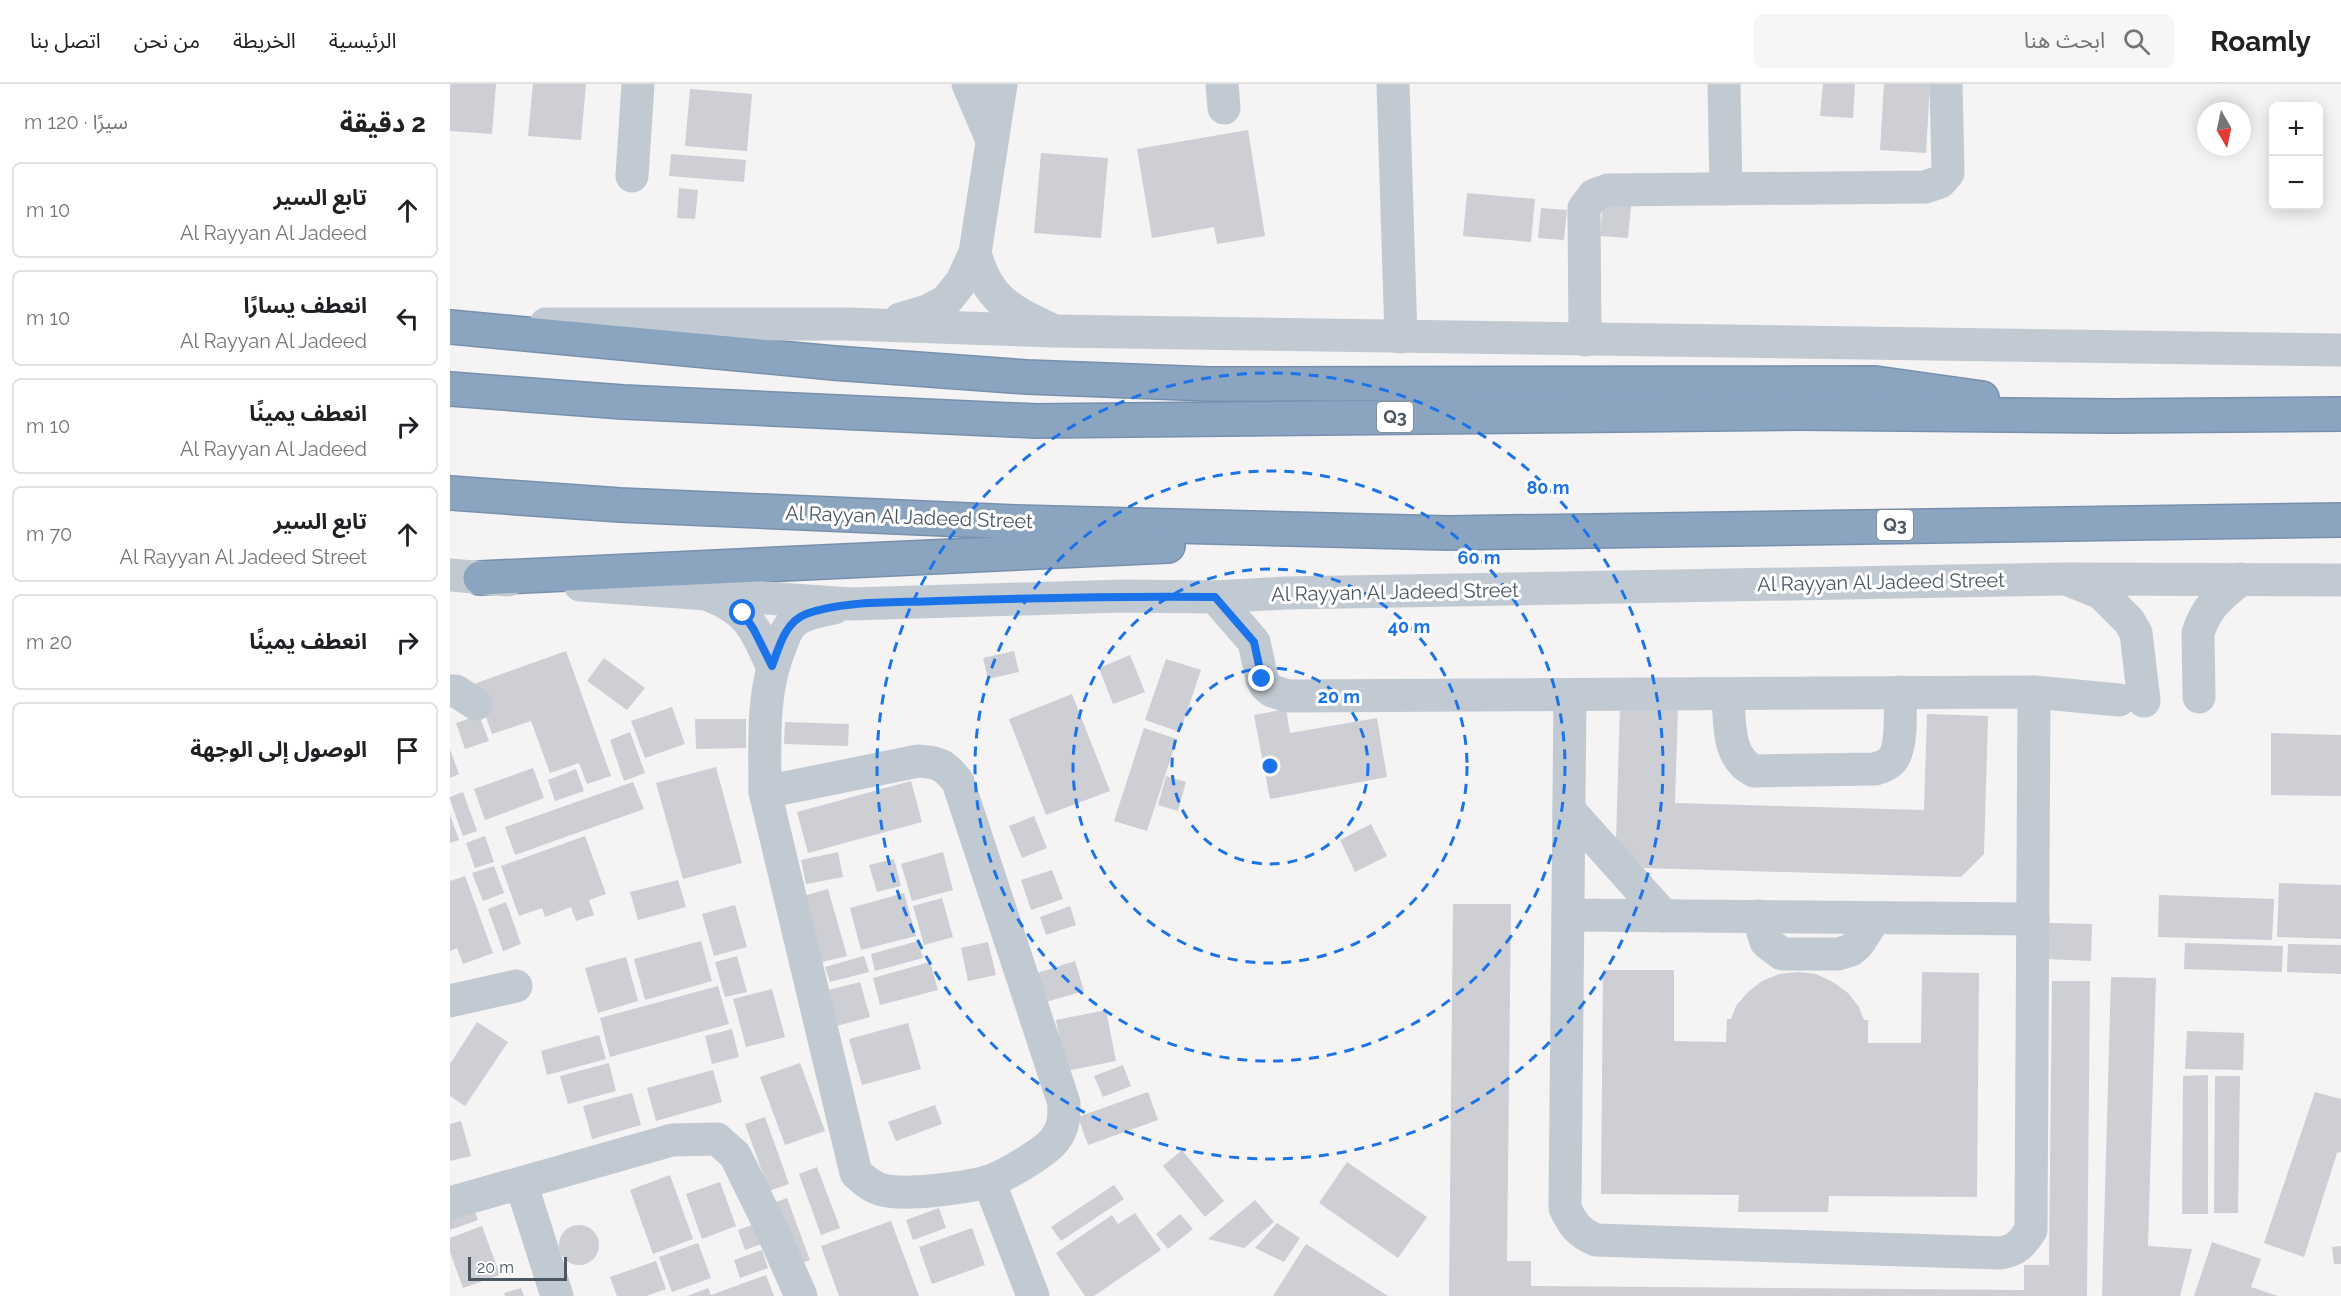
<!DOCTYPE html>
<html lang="ar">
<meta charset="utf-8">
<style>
body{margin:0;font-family:Raleway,"Noto Sans Arabic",sans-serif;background:#f6f6f6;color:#202124;direction:rtl}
.controls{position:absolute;right:18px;top:18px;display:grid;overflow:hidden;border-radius:9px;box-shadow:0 3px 15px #0003}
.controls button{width:54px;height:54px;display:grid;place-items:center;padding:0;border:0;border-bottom:2px solid #e0e0e0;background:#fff;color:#202124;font:30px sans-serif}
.compass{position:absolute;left:1747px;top:18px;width:54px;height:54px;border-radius:50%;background:#fff;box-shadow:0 3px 15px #0003;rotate:171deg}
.scale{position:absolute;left:18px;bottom:15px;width:99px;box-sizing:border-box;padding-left:6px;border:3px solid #4a5661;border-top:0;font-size:16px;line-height:21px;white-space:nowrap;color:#4a5661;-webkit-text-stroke:4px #fff;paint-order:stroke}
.stop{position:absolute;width:18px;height:18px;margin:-14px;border:4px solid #1a73e8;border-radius:50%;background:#fff}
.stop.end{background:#1a73e8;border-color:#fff;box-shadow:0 2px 6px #0008}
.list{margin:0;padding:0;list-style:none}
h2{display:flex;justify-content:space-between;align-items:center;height:78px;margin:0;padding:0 24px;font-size:26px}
h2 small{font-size:20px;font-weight:400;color:#757577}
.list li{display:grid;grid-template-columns:39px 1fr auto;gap:18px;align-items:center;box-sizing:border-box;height:96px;margin:0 12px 12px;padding:0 12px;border:2px solid #e0e0e0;border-radius:9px}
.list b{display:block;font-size:22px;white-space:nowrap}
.list p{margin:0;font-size:20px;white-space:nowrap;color:#757577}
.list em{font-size:20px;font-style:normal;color:#757577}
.icon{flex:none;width:33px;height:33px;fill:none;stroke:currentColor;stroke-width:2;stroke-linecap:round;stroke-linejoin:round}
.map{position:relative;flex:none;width:1891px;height:1212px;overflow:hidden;direction:ltr}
header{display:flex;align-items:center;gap:36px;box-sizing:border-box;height:84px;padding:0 30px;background:#fff;border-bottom:2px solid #e0e0e0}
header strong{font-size:28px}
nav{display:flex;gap:33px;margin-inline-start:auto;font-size:21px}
.search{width:420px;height:54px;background:#f6f6f6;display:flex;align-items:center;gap:15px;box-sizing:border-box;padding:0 21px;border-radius:9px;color:#757577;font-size:22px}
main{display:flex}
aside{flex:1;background:#fff}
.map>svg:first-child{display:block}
</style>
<header>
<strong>Roamly</strong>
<div class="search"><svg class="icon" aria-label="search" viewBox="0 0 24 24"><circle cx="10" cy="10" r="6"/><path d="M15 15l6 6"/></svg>ابحث هنا</div>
<nav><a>الرئيسية</a><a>الخريطة</a><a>من نحن</a><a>اتصل بنا</a></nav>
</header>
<main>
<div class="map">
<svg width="1891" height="1212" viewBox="0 0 1891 1212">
<rect width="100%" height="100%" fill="#f5f3f3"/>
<g fill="#cdcfd5">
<polygon points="0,0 46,0 42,50 0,47"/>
<polygon points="83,0 136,0 131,56 78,52"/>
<polygon points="1373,0 1405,0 1403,34 1370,32"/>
<polygon points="1434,0 1480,0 1476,69 1430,66"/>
<polygon points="240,5 302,10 297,67 235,62"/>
<polygon points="798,46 815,152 767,160 764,143 702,154 687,65"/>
<polygon points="591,69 658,74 651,154 584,149"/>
<polygon points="221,70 296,76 294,98 219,92"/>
<polygon points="229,104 248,106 245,135 227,134"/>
<polygon points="1017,109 1085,115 1081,158 1013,152"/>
<polygon points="1153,120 1181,122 1178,154 1150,152"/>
<polygon points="1091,124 1117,126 1114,156 1088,154"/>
<polygon points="116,567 161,692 137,700 129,679 100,689 81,637 42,650 24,600"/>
<polygon points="564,567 569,588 538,595 533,574"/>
<polygon points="680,571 695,608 663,620 649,584"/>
<polygon points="154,574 195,604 177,626 137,597"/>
<polygon points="716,575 751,586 730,648 695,636"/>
<polygon points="622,610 660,707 596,731 559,635"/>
<polygon points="1170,622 1228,623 1225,719 1474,726 1477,630 1538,632 1534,770 1511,793 1193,784 1166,756"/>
<polygon points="222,623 235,660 195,674 181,637"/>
<polygon points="836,625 840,649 927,634 937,693 820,715 804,631"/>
<polygon points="29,631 39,657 15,665 6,639"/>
<polygon points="245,635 296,635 296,664 246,665"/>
<polygon points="335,638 399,640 398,662 334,660"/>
<polygon points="694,644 727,655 697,747 664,737"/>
<polygon points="180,648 195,689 174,697 160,656"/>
<polygon points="1821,649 1891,651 1891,712 1821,711"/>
<polygon points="0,665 9,690 0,694"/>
<polygon points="266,683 292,779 233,795 206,699"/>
<polygon points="83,684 94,714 35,736 24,705"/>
<polygon points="126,685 134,707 105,717 98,696"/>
<polygon points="716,692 736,698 728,727 708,721"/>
<polygon points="461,697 472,738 358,769 347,728"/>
<polygon points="183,698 194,725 65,771 55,743"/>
<polygon points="13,708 27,747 13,752 0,716 0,713"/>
<polygon points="0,731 9,756 0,759"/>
<polygon points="584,732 597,764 572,774 559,742"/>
<polygon points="921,740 937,772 905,788 890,756"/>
<polygon points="35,752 44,778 25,784 16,759"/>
<polygon points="135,752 156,810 139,816 144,831 126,837 121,823 95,833 92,824 69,832 51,782"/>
<polygon points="388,768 393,793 356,800 351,776"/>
<polygon points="493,768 503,806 462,817 451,780"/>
<polygon points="444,775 451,802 427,808 419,781"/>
<polygon points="44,782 54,809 33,817 22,789"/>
<polygon points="602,786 613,815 581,826 571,796"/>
<polygon points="15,792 43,869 13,880 7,864 0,867 0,797"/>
<polygon points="228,796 236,823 188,836 180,808"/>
<polygon points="1829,799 1891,801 1891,855 1827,853"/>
<polygon points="378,805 397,872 368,879 350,813"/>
<polygon points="454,809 466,852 411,866 400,824"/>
<polygon points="1709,811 1824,815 1822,856 1708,853"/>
<polygon points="492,814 503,853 474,861 463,822"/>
<polygon points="56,818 71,860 53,867 38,825"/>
<polygon points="1003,820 1061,820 1057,1177 1081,1177 1081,1202 1574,1206 1574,1181 1599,1181 1602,897 1640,897 1637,1212 999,1212"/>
<polygon points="285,821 297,863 264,872 252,830"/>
<polygon points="620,822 626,841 596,851 590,833"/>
<polygon points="1599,839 1642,840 1641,877 1597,875"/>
<polygon points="251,857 262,897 195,916 184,875"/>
<polygon points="468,857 473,874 425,887 421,870"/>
<polygon points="538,858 546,891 518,897 511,864"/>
<polygon points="1735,859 1833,862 1832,888 1734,885"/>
<polygon points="1838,860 1891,861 1891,890 1837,888"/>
<polygon points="287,872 297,908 275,913 265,878"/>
<polygon points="414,872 419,888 380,898 375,883"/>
<polygon points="176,873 188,917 148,929 135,884"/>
<polygon points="625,877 634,907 596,918 587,889"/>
<polygon points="480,878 488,906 430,921 423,894"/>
<polygon points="1153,886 1224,886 1224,957 1276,958 1277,935 1281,935 1286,922 1298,908 1312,897 1329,890 1348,888 1366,890 1383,898 1398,909 1409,923 1414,936 1418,936 1418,959 1471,959 1472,888 1529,889 1527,1113 1379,1112 1378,1128 1288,1128 1289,1111 1151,1110"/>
<polygon points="1661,893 1706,894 1698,1162 1742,1165 1730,1212 1652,1212"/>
<polygon points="410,898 420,933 383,943 374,907"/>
<polygon points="268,902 279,940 160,973 150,934"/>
<polygon points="322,905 335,953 296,963 283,915"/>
<polygon points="656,926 666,977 616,987 606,936"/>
<polygon points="27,938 58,958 15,1022 0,1012 0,980"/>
<polygon points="458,939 471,985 412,1001 399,955"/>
<polygon points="282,945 289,973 262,980 255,952"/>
<polygon points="1737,947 1794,949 1793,986 1735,985"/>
<polygon points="149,951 156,975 97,991 91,967"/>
<polygon points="159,979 166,1007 118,1020 110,992"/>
<polygon points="350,979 375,1047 335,1061 310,993"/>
<polygon points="673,981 681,1002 653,1013 644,992"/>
<polygon points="263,986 272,1018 206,1037 197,1004"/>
<polygon points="1758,991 1758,1130 1732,1130 1733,992"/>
<polygon points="1765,992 1790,992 1788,1129 1764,1129"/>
<polygon points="698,1008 708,1036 638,1061 628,1033"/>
<polygon points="1865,1008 1891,1015 1891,1068 1887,1069 1854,1173 1814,1159"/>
<polygon points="182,1009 191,1041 142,1055 133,1022"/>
<polygon points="485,1021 492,1040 446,1057 438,1038"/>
<polygon points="315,1033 339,1100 319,1107 295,1040"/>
<polygon points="11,1037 21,1072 0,1077 0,1040"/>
<polygon points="732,1066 774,1117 755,1133 713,1082"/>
<polygon points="897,1078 977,1133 948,1174 869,1119"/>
<polygon points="367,1083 390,1144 371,1151 349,1090"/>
<polygon points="220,1091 243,1155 203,1170 180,1106"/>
<polygon points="270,1098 286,1142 252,1155 236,1110"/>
<polygon points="664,1101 674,1115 611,1157 601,1143"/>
<polygon points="337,1114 360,1176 341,1183 318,1121"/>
<polygon points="805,1116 824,1138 794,1164 758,1155"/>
<polygon points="22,1120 28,1136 0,1146 0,1128"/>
<polygon points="489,1124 496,1144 463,1156 456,1136"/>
<polygon points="685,1129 711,1166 644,1212 635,1212 606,1169 662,1131 668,1140"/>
<polygon points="730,1130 743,1145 718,1165 706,1150"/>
<polygon points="441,1137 469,1212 389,1212 371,1162"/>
<polygon points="310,1138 317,1158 295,1166 288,1146"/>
<polygon points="827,1139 850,1154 834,1178 805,1164"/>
<circle cx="129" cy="1161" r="20"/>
<polygon points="32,1142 50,1191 13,1204 0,1168 0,1154"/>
<polygon points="522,1144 535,1181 482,1200 469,1163"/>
<polygon points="1762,1158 1811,1175 1801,1203 1828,1212 1744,1212"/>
<polygon points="248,1159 261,1194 222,1208 209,1173"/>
<polygon points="856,1160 938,1212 823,1212"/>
<polygon points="1891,1162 1891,1180 1884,1180 1882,1163"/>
<polygon points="312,1166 318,1184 290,1194 284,1176"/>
<polygon points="206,1177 216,1205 196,1212 167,1212 160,1193"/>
<polygon points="316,1191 324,1212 237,1212 258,1204 261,1211"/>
<polygon points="71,1204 74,1212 55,1212 54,1209"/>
</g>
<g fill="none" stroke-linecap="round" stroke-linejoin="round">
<defs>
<g id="highway">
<polyline points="0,243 384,279 577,293 760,300 1425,299 1532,314"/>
<polyline points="0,305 173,318 586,337 1351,329 1664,332 1891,330"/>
<polyline points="0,409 170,421 565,438 998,449 1891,436"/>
<polyline points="30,494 718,462"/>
</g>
</defs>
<use href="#highway" stroke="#7690ad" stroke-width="36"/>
<g stroke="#c1cad2" stroke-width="33">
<polyline points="518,0 542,56"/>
<polyline points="772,0 774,24"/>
<polyline points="943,0 951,253"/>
<polyline points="1274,0 1276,105"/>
<polyline points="182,92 188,0"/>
<path d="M525,169C537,214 558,225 598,244"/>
<polyline points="450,235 477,227 496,217 512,197 525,169 551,0"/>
<polyline points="96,240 398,240 605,247 1891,266"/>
<polyline points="1135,256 1134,124 1144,111 1158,106 1475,103 1490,98 1498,89 1496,0"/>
<polyline points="0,491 58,496"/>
<polyline points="1621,497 1651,509 1679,537 1686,549 1694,617"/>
<polyline points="130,501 401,520 673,512 765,513 836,509 1614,495 1891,496"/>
<path d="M261,512C299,527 306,546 322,582"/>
<polyline points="765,513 804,558 812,595 816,602 822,607 838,612 1584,608 1669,616"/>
<polyline points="0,607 6,607 26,620"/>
<path d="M1278,610C1280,637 1276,673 1304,687L1425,685C1431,683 1438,681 1442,676C1453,663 1450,625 1450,608"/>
<path d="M1120,611L1115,1124C1123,1141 1129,1149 1146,1156L1549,1169C1566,1167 1572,1160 1581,1146L1584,608"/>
<path d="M1749,613L1748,549C1756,523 1770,512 1791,495"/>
<path d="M468,677C489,678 495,681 508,698L614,1019C614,1033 614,1043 606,1054C597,1068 553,1093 537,1098C513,1104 456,1112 433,1106C422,1104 414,1096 406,1089L315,708Z"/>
<path d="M315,708C315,658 311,608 331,561C334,552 337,543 345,537C356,528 371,527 384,524"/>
<polyline points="1119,726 1214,832"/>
<polyline points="1118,831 1583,835"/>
<polyline points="1308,832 1316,858 1332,870 1388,870 1401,866 1408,860 1425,834"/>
<polyline points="0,917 66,902"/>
<polyline points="539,1097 583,1212"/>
<polyline points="71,1099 107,1212"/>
<polyline points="0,1119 222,1056 267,1055 285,1071 321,1144 351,1212"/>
</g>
<use href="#highway" stroke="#8ba5c1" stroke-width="33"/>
</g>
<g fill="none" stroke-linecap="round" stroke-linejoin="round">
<path stroke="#1a73e8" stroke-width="8" d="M293,529L304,546L322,582C329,563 335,538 356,530C393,516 447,519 487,517C580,514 672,512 765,513L804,558L812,595"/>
</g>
<g fill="none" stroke="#1a73e8" stroke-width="3" stroke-dasharray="10 8">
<circle cx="820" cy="682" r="98"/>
<circle cx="820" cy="682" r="197"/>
<circle cx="820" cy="682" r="295"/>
<circle cx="820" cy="682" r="393"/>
</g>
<g text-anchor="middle" stroke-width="6" stroke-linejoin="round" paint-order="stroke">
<g fill="#fff" stroke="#808990" stroke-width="1.5">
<rect x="927" y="318" width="36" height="30" rx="4.5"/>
<rect x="1427" y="426" width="36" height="30" rx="4.5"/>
</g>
<g font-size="18" font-weight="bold" fill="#4a5661">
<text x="945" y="339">Q3</text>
<text x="1445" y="447">Q3</text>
</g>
<g font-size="20" fill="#4a5661" stroke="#fff">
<text transform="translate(459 433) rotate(2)" y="7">Al Rayyan Al Jadeed Street</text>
<text transform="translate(1431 498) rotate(-1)" y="7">Al Rayyan Al Jadeed Street</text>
<text transform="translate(945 508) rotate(-1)" y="7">Al Rayyan Al Jadeed Street</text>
</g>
</g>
<circle cx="820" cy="682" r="9" fill="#1a73e8" stroke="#fff" stroke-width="3"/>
<g font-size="18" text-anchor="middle" font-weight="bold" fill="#1a73e8" stroke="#fff" stroke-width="6" stroke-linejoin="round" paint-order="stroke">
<text x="1098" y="410">80 m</text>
<text x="1029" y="480">60 m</text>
<text x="959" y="549">40 m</text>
<text x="889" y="619">20 m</text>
</g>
</svg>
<div class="controls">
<button>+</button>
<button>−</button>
</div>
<svg class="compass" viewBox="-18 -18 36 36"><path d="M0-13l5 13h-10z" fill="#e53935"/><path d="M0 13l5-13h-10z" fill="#757577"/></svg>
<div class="scale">20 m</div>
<div class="stop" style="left:293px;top:529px"></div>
<div class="stop end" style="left:812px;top:595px"></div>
</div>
<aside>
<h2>2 دقيقة<small>سيرًا · 120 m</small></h2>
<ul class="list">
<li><svg class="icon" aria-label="ahead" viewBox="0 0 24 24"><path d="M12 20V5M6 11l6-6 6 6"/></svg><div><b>تابع السير</b><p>Al Rayyan Al Jadeed</p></div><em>10 m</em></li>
<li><svg class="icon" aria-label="left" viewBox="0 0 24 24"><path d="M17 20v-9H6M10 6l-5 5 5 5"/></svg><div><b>انعطف يسارًا</b><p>Al Rayyan Al Jadeed</p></div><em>10 m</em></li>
<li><svg class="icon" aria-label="right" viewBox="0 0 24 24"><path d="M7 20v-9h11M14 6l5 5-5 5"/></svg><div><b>انعطف يمينًا</b><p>Al Rayyan Al Jadeed</p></div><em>10 m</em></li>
<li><svg class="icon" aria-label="ahead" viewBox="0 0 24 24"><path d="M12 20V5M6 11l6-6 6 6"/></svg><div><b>تابع السير</b><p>Al Rayyan Al Jadeed Street</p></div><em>70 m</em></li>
<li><svg class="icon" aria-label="right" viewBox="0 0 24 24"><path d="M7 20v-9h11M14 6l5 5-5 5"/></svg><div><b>انعطف يمينًا</b></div><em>20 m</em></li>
<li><svg class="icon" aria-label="arrive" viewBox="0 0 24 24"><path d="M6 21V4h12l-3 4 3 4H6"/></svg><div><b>الوصول إلى الوجهة</b></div></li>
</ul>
</aside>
</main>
